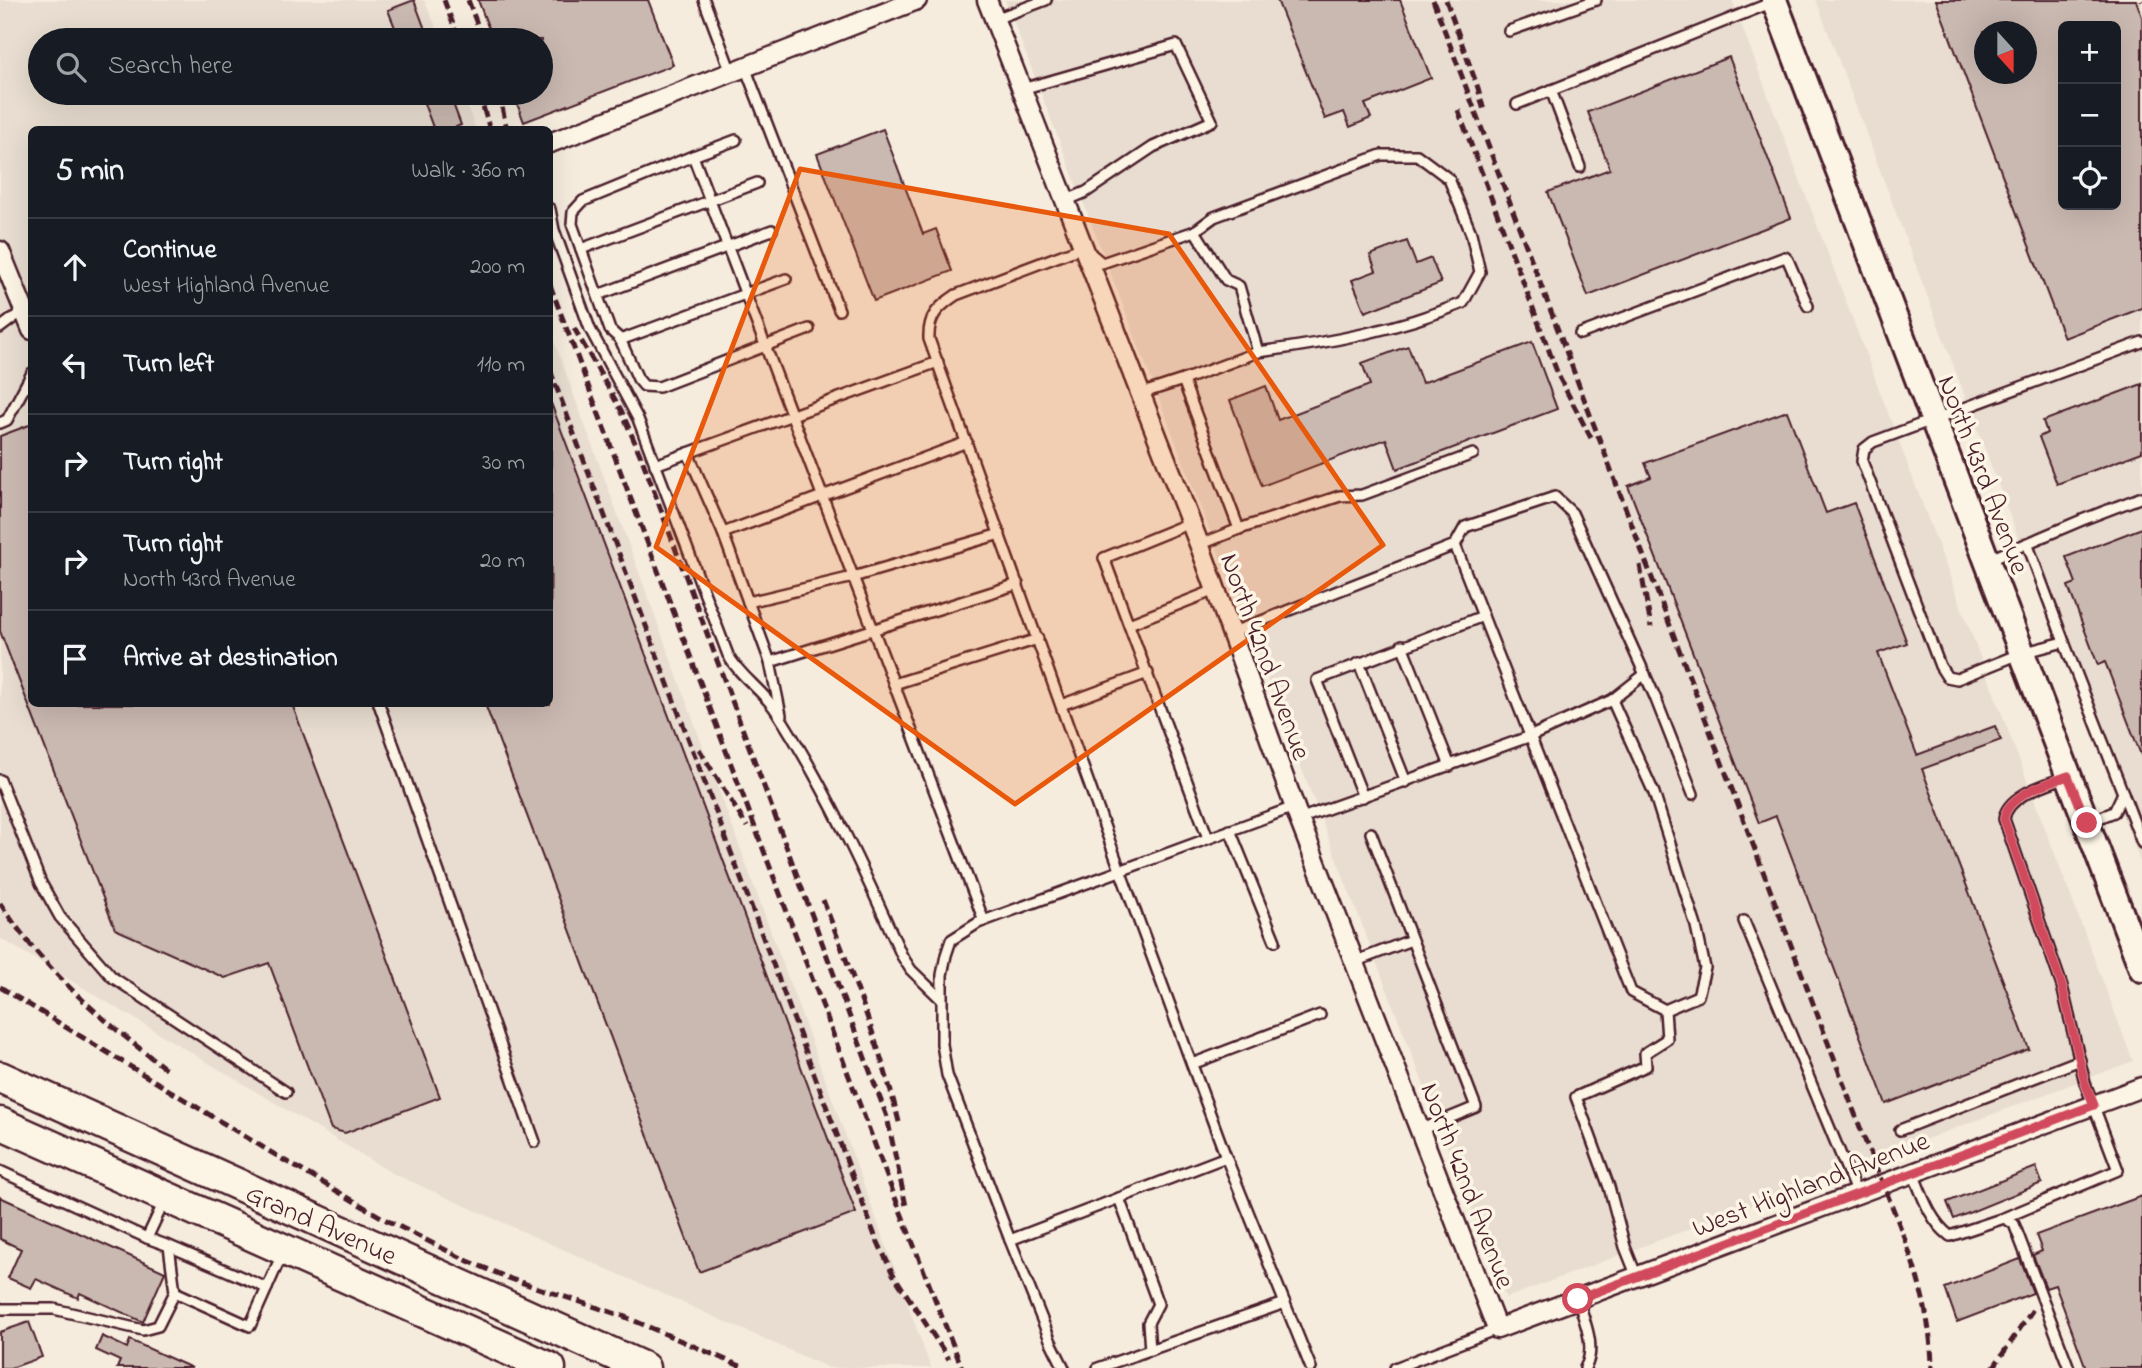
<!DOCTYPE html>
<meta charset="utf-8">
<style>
body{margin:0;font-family:"Indie Flower",sans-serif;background:#20242c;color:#f1f3f6}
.controls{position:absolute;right:21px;top:21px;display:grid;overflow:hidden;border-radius:10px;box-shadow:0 7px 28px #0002}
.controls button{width:63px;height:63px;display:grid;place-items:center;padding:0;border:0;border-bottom:2px solid #363941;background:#171b24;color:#f1f3f6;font:35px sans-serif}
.compass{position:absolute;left:1974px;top:21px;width:63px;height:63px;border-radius:50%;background:#171b24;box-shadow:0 7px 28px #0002;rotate:159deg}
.stop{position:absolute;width:21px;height:21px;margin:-16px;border:5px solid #d1495b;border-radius:50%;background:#fff}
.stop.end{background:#d1495b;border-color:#fff;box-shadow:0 2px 7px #0008}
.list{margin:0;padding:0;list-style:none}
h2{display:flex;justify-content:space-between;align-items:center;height:91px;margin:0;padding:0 28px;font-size:30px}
h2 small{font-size:23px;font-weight:400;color:#9ea1a6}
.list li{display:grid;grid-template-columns:46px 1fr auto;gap:21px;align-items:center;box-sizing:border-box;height:98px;padding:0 28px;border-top:2px solid #363941}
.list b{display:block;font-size:26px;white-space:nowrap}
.list p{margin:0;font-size:23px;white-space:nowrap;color:#9ea1a6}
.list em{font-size:23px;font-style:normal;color:#9ea1a6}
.icon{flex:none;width:38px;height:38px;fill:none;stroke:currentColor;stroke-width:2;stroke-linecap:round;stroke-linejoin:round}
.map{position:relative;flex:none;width:2142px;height:1368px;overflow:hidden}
.search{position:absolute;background:#171b24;box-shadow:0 7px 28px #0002;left:28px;top:28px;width:525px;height:77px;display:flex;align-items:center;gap:18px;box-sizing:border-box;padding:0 24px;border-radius:38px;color:#9ea1a6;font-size:26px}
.panel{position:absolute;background:#171b24;box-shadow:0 7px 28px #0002;left:28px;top:126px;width:525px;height:581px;border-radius:10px}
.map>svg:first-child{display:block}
</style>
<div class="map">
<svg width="2142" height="1368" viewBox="0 0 2142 1368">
<rect width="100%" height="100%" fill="#f5ecde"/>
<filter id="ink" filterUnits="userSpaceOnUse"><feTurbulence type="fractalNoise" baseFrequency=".0143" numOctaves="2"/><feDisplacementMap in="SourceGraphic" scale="14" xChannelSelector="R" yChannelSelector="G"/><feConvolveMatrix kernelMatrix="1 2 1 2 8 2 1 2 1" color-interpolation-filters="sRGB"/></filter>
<g filter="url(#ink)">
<g fill="#e8ddd0" fill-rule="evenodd">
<polygon points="0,0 424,0 442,40 40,40 40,93 462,93 476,129 32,130 32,704 550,704 550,330 931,1368 829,1368 392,1173 0,938"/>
<polygon points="1005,0 1732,0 2133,1061 1506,1298"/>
<path d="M1816,0H2142V867ZM2063,26H2116V205H2063ZM1984,32H2026V74H1984Z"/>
</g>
<g fill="#cab9b1" stroke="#4a1f2b" stroke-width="2" fill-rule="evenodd">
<polygon points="414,0 429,40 400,40 388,10"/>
<polygon points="478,0 648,0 673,65 524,122 513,93 541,93 541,40 493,40"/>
<polygon points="1277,0 1400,0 1431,78 1365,104 1371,118 1350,127 1344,112 1325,119"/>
<path d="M1936,0H2136L2142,17V308L2064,338ZM2063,26H2116V205H2063ZM1984,32H2026V74H1984Z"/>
<polygon points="1729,57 1791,218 1588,296 1548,192 1610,169 1588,112"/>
<polygon points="420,93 449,93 461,125 449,130 434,130"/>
<polygon points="883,129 923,234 936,229 952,271 874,301 817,154"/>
<polygon points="1407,241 1416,264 1431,258 1441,283 1365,312 1352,280 1376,271 1370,255"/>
<polygon points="1532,342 1557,409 1397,469 1386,439 1262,486 1230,400 1266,386 1278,420 1370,385 1362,363 1408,346 1422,383"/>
<polygon points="2142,384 2142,452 2057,484 2039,437 2047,433 2043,421"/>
<polygon points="551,403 856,1213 699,1272 485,704 550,704"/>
<polygon points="1787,411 1826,513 1854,503 1907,643 1878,653 1917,755 1995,726 2001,740 1922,769 2029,1049 1886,1104 1776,816 1759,823 1628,486 1651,477 1645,463"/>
<polygon points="32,424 32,704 292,704 440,1097 345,1133 331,1129 269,963 225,978 115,929 0,631 0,436"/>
<polygon points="2142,528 2142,755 2141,755 2105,662 2098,665 2068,586 2076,583 2066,557"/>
<polygon points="2036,1167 2042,1183 1954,1219 1947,1202"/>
<polygon points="2142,1196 2142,1368 2086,1368 2055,1285 2046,1288 2033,1255 2042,1251 2036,1235"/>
<polygon points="0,1197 165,1272 143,1322 80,1293 78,1298 36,1279 31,1288 8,1278 21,1249 0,1239"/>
<polygon points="2020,1259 2033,1293 1957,1322 1945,1288"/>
<polygon points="29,1322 42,1357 11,1368 0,1368 0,1332"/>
<polygon points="102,1336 127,1348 130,1340 192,1368 117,1368 120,1361 96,1350"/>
</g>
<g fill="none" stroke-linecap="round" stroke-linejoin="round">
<defs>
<g id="service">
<polyline points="704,0 731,72"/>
<polyline points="995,19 1046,0"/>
<polyline points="1509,31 1596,0"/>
<polyline points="745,67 839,310"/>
<polyline points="1022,89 1176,45 1212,121 1153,147 1086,192 1065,201"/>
<polyline points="1551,90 1580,167"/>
<polyline points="1517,104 1773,2"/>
<polyline points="693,156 736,140"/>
<path d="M550,209L554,230L590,329L638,419L728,655C740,677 763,690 777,712C826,788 865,873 902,956L911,970L941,999"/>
<path d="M1195,231L1214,217L1381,155H1417L1449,179L1471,233L1480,272L1463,303C1397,330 1328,343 1258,352"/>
<polyline points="581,249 757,183"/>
<polyline points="598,295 772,230"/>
<polyline points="0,328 24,310"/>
<path d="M809,329L659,387L644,386L638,379L620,339L610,330L572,224L573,212L583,201L693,156C726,243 759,329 792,416L984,921"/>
<polyline points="1580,334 1785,257 1788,260 1808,306"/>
<polyline points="620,340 786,279"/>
<path d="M1183,380L1258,352L1239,286L1226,280L1195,231L1102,263L1083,247L956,295C938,307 928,316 929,339L1120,870L1226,1157"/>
<polyline points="1140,394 1183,380 1239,529 1199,545"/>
<polyline points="0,423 7,420 32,373"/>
<polyline points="967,442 723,533 770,662 1018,584"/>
<polyline points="688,453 723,533"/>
<polyline points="655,465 938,362"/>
<polyline points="1190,523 1104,558 1208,838"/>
<polyline points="1239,529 1340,496 1362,495 1473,454"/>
<polyline points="2027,543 2064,642"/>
<polyline points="1988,560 2082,520 2142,497"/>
<polyline points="748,602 853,577 1000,534"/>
<polyline points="1129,624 1215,590"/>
<polyline points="1231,633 1455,545"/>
<polyline points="1402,645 1450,766"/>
<polyline points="770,662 781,715"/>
<polyline points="1359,663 1406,782"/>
<polyline points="894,684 1038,639"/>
<polyline points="1612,700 1645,674"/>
<polyline points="379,704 535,1142"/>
<polyline points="1061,705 1148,673"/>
<polyline points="0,780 41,883 60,917 112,977 286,1092"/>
<polyline points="2123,793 2142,843"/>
<polyline points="1363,797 1317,680 1483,616"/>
<polyline points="1294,807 978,923 951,940 946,955 942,975 942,1044 947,1075 1010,1240 1226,1157 1311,1368"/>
<polyline points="1299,819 1531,736 1612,700 1654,793 1696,926 1705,968 1698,996 1665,1010"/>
<polyline points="2089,822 2114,812 2123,793 2064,642 2022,653 1957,679 1947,677 1940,666 1862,461 1864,449 1873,442 2142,342"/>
<polyline points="1230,830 1275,941"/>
<polyline points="1371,833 1476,1107 1420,1130"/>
<polyline points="1744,921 1857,1194"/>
<polyline points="1354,962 1411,940"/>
<polyline points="1192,1064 1320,1015"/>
<polyline points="1900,1130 2080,1060"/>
<polyline points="0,1171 147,1238 164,1202"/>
<path d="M1913,1173C1922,1195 1930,1221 1950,1236L2004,1218L2014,1224L2069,1368"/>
<polyline points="1119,1198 1158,1304 1148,1323 1150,1350"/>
<path d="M2004,1218L2118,1170L2085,1083L2062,986L2004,819C2007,795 2047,784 2066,777"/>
<polyline points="1010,1240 1051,1342 1064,1368"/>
<polyline points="169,1246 267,1288"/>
<polyline points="1637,1277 1625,1247 1609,1187 1576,1097 1646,1066 1645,1053 1667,1039 1665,1010 1631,992 1455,545 1465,527 1555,497 1572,513 1655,697 1693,794"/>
<polyline points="175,1292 250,1326 283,1252"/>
<path d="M1578,1299C1584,1321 1597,1347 1585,1368"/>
<polyline points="0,1309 54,1309 143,1330 158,1326 175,1292 169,1246 147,1238"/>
<polyline points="1098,1368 1285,1303"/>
<polyline points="1395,1368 1497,1329"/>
</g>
<g id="minor">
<polyline points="987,0 1201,549 1299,819 1497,1329 2142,1087"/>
<polyline points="550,143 917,0"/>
<polyline points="0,251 32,330"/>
</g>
<polyline id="secondary" points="1774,0 2142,969"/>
<g id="trunk">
<polyline points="0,1077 644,1368"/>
<polyline points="0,1123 550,1368"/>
</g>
</defs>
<use href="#service" stroke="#4a1f2b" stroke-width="14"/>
<use href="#minor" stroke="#4a1f2b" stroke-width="23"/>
<use href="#secondary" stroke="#4a1f2b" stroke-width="30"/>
<use href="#trunk" stroke="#4a1f2b" stroke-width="35"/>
<use href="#service" stroke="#fcf5e5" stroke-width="9"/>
<use href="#minor" stroke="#fcf5e5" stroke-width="18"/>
<use href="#secondary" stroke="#fcf5e5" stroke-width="24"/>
<use href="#trunk" stroke="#fcf5e5" stroke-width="30"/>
<g stroke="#4a1f2b" stroke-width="5" stroke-dasharray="10 5" stroke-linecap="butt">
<polyline points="444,0 459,40"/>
<polyline points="468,0 483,40"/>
<path d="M1433,0L1866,1143C1895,1214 1931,1290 1932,1368"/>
<polyline points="1446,0 1478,88 1484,111"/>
<polyline points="2142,0 2142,1"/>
<polyline points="479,93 490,130"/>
<polyline points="499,93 507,130"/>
<polyline points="1458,110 1559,377 1591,438"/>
<polyline points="550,285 889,1182 962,1368"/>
<polyline points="574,328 621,410 642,459 887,1117 906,1206"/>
<polyline points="550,370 875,1236 893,1274 949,1359"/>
<polyline points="1640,565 1651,627"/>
<polyline points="699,749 747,827"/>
<path d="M823,900C852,974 881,1048 900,1126"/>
<path d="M0,903C45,972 101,1019 166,1069"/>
<polyline points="0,987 282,1159 388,1221 468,1261 511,1279 623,1316 745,1368"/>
<polyline points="1993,1368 2034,1308"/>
</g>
</g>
</g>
<g fill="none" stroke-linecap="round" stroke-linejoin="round" filter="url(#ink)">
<path stroke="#d1495b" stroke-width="9" d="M1578,1299L2094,1105L2085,1083L2062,986L2004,819C2007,794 2049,783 2068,776L2087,823"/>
</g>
<path fill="#e8590c" fill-opacity="0.2" stroke="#e8590c" stroke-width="5" stroke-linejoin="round" d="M800,169L1169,234L1383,545L1015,804L656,547Z"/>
<g text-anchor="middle" stroke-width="7" stroke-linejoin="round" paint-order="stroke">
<g font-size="28" fill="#4a1f2b" stroke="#fcf5e5">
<text transform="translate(1985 474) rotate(69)" y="10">North 43rd Avenue</text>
<text transform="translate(1267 656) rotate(70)" y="10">North 42nd Avenue</text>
<text transform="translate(1810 1183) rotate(-21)" y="10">West Highland Avenue</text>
<text transform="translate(1469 1185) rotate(69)" y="10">North 42nd Avenue</text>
<text transform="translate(322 1223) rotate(24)" y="10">Grand Avenue</text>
</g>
</g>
</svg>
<div class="controls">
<button>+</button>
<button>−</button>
<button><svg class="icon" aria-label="locate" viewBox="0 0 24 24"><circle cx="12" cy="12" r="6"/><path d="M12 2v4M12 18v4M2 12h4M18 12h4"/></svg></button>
</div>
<svg class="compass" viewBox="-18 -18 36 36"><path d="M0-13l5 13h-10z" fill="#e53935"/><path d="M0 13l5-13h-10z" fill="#9ea1a6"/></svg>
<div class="stop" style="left:1578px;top:1299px"></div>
<div class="stop end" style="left:2087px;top:823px"></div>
<div class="search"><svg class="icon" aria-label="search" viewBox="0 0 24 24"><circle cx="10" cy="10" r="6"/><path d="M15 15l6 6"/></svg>Search here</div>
<section class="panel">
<h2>5 min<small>Walk · 360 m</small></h2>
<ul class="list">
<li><svg class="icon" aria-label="ahead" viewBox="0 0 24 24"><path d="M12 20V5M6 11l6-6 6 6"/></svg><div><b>Continue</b><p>West Highland Avenue</p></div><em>200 m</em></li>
<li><svg class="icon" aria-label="left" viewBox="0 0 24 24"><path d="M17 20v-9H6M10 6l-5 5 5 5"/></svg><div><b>Turn left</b></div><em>110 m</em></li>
<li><svg class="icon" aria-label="right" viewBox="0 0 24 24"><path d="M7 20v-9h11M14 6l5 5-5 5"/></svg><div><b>Turn right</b></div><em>30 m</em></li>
<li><svg class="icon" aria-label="right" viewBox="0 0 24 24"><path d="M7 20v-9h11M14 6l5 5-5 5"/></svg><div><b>Turn right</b><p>North 43rd Avenue</p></div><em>20 m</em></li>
<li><svg class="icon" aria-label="arrive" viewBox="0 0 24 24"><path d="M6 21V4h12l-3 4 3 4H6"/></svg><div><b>Arrive at destination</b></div></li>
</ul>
</section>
</div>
